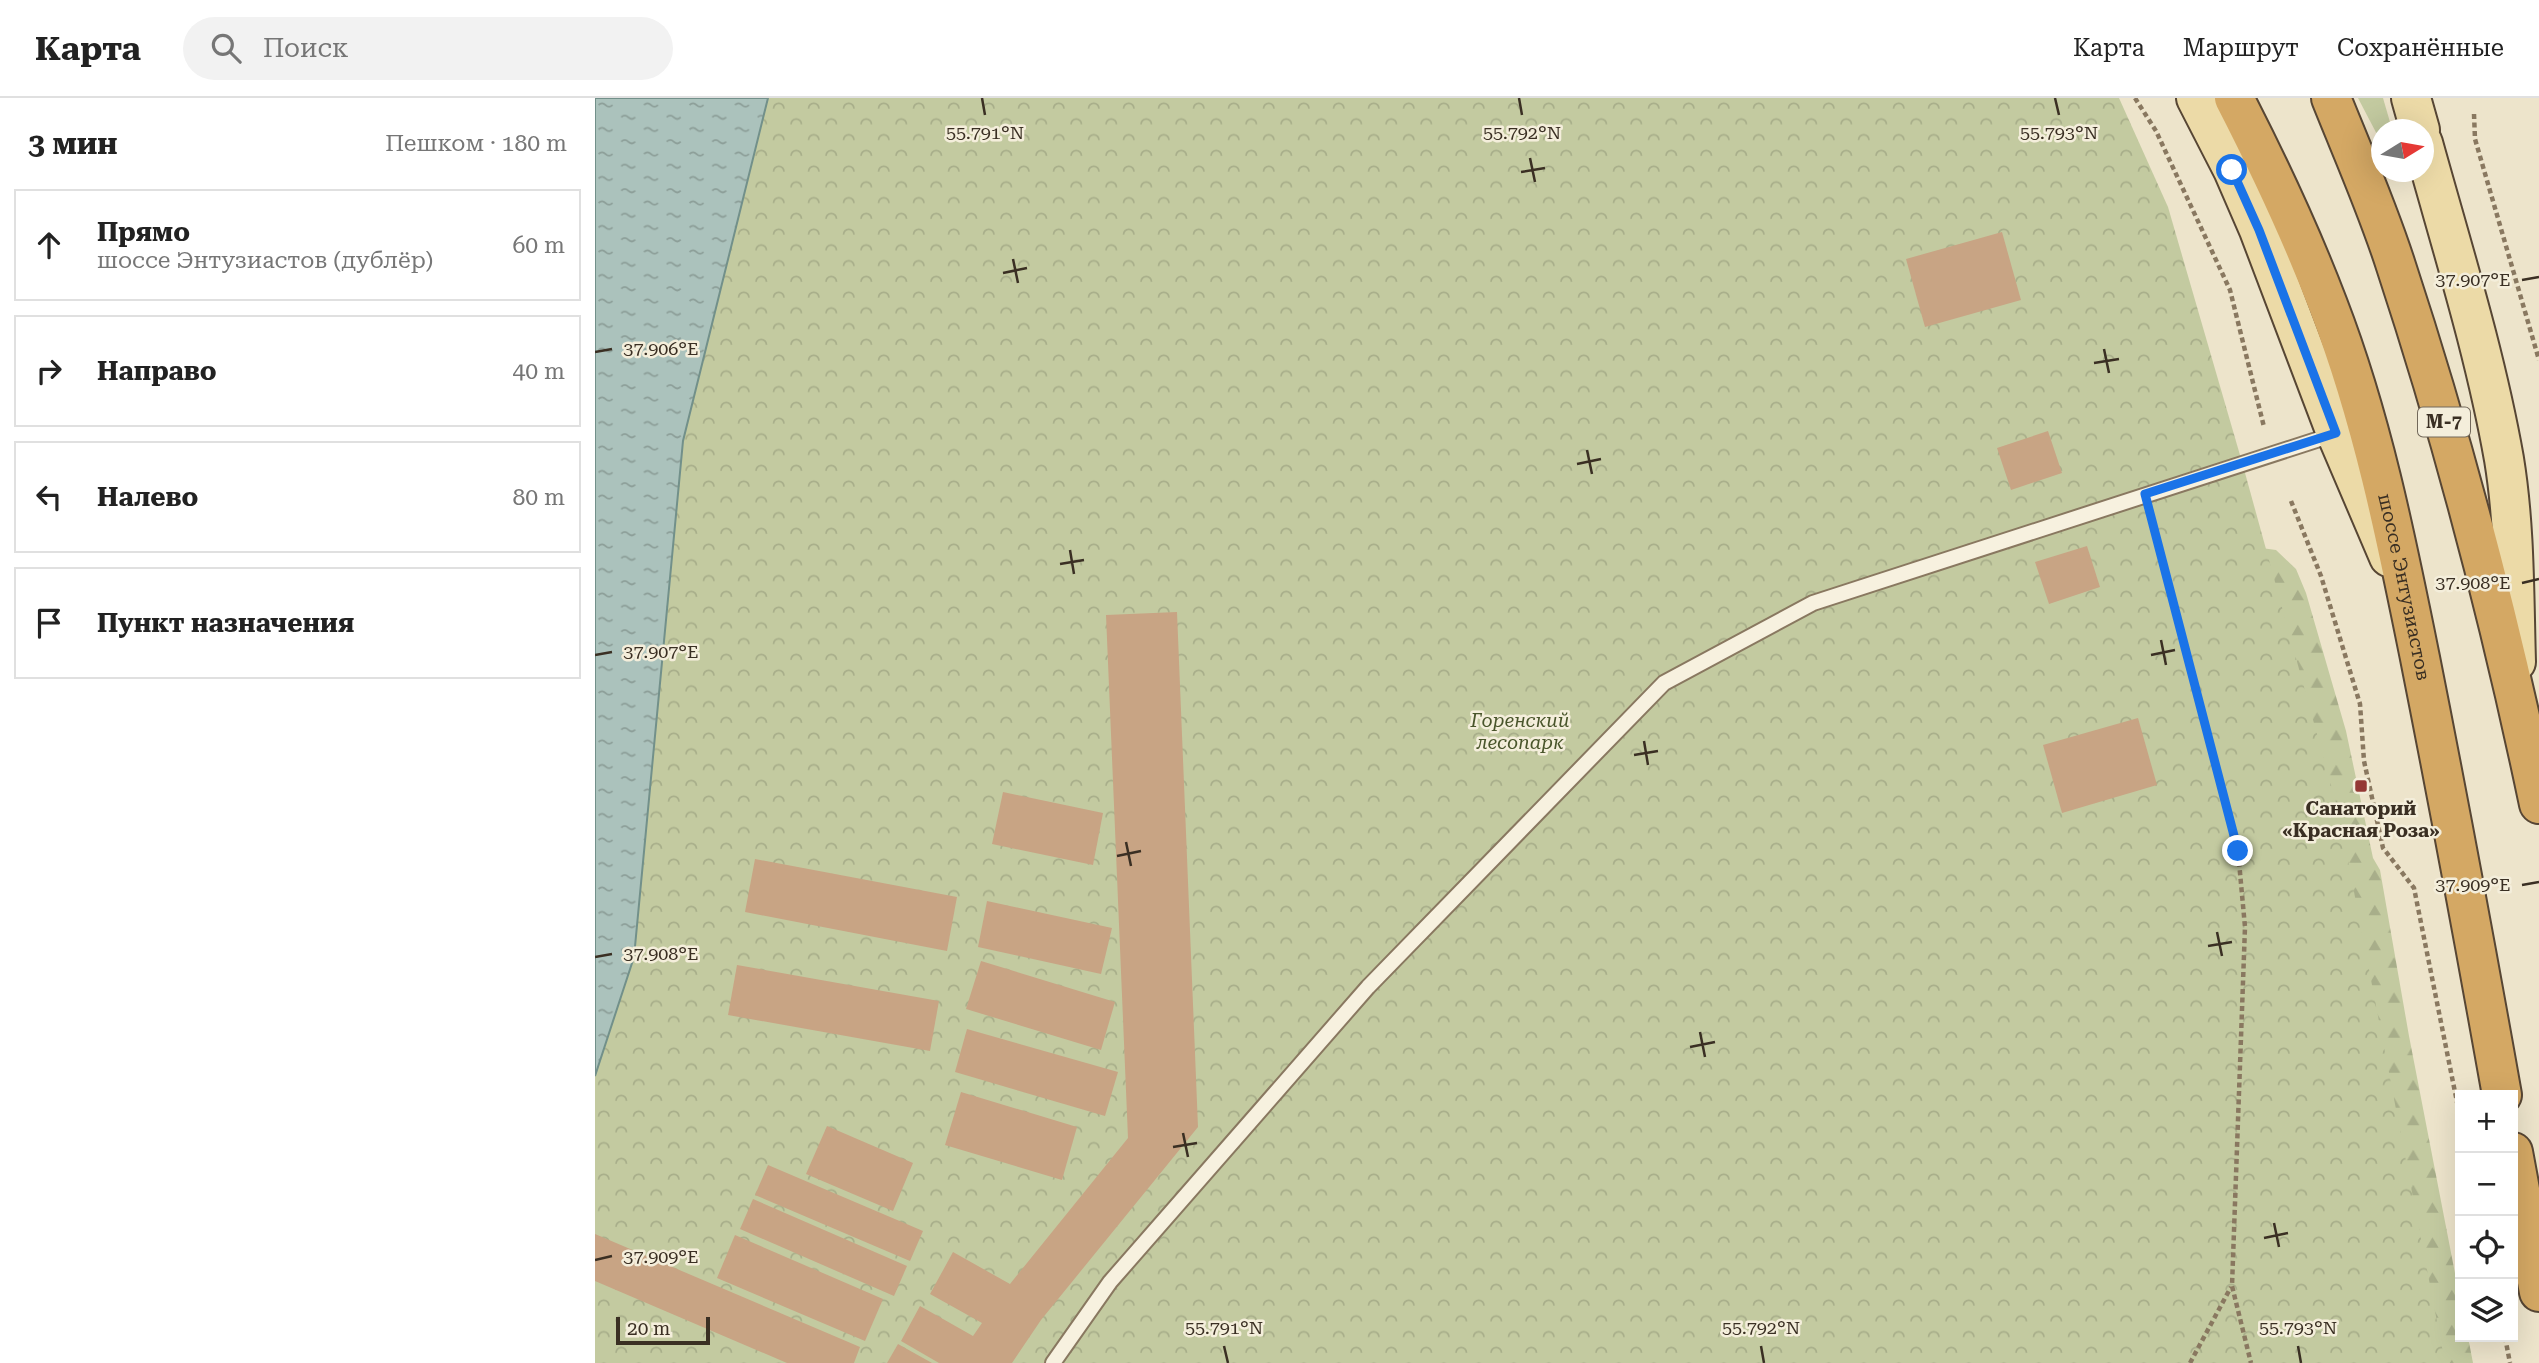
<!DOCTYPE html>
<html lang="ru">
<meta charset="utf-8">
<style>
body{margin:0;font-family:"Roboto Serif",serif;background:#f2f2f2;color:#222}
.controls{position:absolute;right:21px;bottom:21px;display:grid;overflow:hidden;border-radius:0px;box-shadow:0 7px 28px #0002}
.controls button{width:63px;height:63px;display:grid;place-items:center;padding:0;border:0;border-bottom:2px solid #e0e0e0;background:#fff;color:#222;font:35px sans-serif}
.compass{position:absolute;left:1776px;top:21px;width:63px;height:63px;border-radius:50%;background:#fff;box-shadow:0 7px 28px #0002;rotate:79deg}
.scale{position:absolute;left:21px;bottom:18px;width:94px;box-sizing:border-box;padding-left:7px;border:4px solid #3a2f23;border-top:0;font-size:19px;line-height:24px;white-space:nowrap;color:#3a2f23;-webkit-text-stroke:5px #f4eedb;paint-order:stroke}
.stop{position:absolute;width:21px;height:21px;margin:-16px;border:5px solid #1a73e8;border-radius:50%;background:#fff}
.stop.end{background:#1a73e8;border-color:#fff;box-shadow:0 2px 7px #0008}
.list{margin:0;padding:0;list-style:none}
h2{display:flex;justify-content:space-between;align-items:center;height:91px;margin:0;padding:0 28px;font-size:30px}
h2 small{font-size:23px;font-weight:400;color:#767676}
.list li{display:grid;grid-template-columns:46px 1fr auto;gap:21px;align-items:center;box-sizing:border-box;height:112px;margin:0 14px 14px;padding:0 14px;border:2px solid #e0e0e0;border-radius:0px}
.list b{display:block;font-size:26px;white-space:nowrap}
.list p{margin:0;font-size:23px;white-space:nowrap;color:#767676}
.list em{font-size:23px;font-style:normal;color:#767676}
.icon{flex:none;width:38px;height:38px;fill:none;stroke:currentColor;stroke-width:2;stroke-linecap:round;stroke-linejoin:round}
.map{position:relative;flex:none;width:1944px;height:1265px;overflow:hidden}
header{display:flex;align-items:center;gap:42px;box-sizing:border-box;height:98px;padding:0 35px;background:#fff;border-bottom:2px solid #e0e0e0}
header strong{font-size:33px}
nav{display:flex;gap:38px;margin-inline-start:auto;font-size:24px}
.search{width:490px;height:63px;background:#f2f2f2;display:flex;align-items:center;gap:18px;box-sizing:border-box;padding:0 24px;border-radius:38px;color:#767676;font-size:26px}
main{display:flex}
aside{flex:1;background:#fff}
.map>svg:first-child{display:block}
</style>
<header>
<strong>Карта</strong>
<div class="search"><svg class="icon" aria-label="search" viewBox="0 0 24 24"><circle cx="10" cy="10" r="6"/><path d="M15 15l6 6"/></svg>Поиск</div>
<nav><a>Карта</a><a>Маршрут</a><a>Сохранённые</a></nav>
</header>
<main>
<aside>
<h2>3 мин<small>Пешком · 180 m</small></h2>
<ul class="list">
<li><svg class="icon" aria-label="ahead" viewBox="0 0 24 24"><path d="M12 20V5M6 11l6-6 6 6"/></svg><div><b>Прямо</b><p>шоссе Энтузиастов (дублёр)</p></div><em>60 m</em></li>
<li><svg class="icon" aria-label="right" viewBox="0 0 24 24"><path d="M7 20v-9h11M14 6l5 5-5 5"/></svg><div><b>Направо</b></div><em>40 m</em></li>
<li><svg class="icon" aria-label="left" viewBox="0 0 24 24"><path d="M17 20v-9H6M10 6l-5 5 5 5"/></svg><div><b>Налево</b></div><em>80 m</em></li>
<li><svg class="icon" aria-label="arrive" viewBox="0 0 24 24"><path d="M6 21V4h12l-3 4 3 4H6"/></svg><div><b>Пункт назначения</b></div></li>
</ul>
</aside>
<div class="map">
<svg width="1944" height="1265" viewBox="0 0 1944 1265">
<defs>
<pattern id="forest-firs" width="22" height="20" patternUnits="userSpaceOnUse" patternTransform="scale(1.75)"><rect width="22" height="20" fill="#c3caa0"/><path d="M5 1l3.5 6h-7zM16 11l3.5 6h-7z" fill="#a8ae8a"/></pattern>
<pattern id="park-crowns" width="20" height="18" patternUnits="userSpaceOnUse" patternTransform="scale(1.75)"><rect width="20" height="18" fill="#c3caa0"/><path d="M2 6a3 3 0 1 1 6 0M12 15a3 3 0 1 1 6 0" fill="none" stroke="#a8ae8a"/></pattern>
<pattern id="water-ripples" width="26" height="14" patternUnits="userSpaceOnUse" patternTransform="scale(1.75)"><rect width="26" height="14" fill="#abc2bc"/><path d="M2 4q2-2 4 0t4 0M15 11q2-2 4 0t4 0" fill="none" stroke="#8c9e98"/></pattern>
</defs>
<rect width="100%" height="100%" fill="#ede4cb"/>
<polygon fill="#c3caa0" points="1763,0 1788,0 1797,31 1786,32 1786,44"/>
<polygon fill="url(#forest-firs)" points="1652,448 1681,452 1701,471 1711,495 1751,633 1778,760 1785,772 1814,938 1865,1201 1865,1239 1873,1239 1878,1265 1727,1265"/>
<polygon fill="url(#park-crowns)" points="0,0 1524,0 1573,109 1647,364 1744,716 1850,1265 0,1265"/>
<polygon fill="url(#water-ripples)" stroke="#72908a" stroke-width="2" points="0,0 173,0 88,343 39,859 0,978"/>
<g fill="#c8a484">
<polygon points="1407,134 1426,202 1330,229 1311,161"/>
<polygon points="1453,333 1467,375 1416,392 1402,350"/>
<polygon points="1492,448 1505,489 1454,506 1440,464"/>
<polygon points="582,514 603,1029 446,1222 417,1265 344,1265 306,1243 325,1208 378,1238 387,1225 335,1196 358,1154 415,1186 533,1040 511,517"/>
<polygon points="1543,620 1562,687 1467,715 1448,647"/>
<polygon points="408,694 508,715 498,767 397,746"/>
<polygon points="160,761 362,799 352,853 150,814"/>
<polygon points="392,803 517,830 506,876 383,849"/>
<polygon points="386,863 520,904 506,952 371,911"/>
<polygon points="142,867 344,903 335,953 133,917"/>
<polygon points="372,931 523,974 510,1018 360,974"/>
<polygon points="366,994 482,1029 467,1082 350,1047"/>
<polygon points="232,1028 318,1065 298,1113 211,1076"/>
<polygon points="173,1067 328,1133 315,1163 160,1097"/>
<polygon points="158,1101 312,1168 299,1198 145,1131"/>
<polygon points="0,1136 265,1249 259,1265 192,1265 0,1183"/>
<polygon points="140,1137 288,1201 270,1243 122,1180"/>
<polygon points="303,1246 337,1265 292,1265"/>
</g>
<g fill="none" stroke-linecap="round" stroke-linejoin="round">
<defs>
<polyline id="lane" points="458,1265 515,1184 773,889 1069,585 1218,505 1740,336"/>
<g id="primary">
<polyline points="1601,0 1638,72 1664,132 1741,335 1794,459"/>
<polyline points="1816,0 1825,32"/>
<path d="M1828,45C1857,150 1890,254 1909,361C1920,428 1919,497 1921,564"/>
</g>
<g id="highway">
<path id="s1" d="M1639,0C1674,68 1706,136 1733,207C1777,321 1801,441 1825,560C1854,706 1881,851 1907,997"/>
<path d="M1736,0C1758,55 1783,111 1801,168C1859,344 1906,525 1944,706"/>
<polyline points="1918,1054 1944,1194"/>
</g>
</defs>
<use href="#lane" stroke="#897860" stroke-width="18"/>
<use href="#primary" stroke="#574634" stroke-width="42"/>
<use href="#highway" stroke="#574634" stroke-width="42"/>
<g stroke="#897860" stroke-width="4.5" stroke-dasharray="5 3.5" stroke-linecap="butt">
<polyline points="1540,0 1561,33 1635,192 1669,329"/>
<polyline points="1879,16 1880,41 1944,262"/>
<polyline points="1696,403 1726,478 1765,606 1769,663 1788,750 1819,790 1865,1019"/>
<polyline points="1556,418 1643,753 1650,829 1637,1188 1656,1265"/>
<polyline points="1910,1239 1915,1265"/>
<polyline points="1595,1265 1636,1189"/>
</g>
<use href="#lane" stroke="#f7f1df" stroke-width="14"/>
<use href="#primary" stroke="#ecdaa7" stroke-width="38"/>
<use href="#highway" stroke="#d4a864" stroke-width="38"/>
</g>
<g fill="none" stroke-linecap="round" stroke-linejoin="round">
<polyline stroke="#1a73e8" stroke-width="9" points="1637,72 1664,132 1741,335 1550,396 1643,753"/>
</g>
<path fill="none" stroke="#3a2f23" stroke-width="2.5" d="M387,0L390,17M924,0L927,17M1460,0L1464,17M935,60L940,84M926,74L950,70M418,161L423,185M408,175L432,170M1927,182L1944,179M1509,251L1514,275M0,254L17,251M1499,265L1524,261M992,352L997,376M982,366L1006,361M475,452L479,476M465,466L489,462M1927,485L1944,481M1566,542L1571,567M0,557L17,554M1556,557L1580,552M1049,643L1053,667M1039,657L1063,653M531,744L536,768M522,758L546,753M1927,787L1944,784M1622,834L1627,858M1613,848L1637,844M0,859L17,856M1105,934L1110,959M1095,949L1120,944M588,1035L593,1059M578,1049L602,1045M1679,1125L1684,1149M1669,1140L1693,1135M0,1162L17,1158M629,1248L633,1265M1166,1248L1169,1265M1703,1248L1706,1265"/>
<rect fill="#943834" stroke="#f4eedb" stroke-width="2.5" x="1759" y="681" width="14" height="14" rx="3.5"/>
<g text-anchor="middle" stroke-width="5" stroke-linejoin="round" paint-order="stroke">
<rect fill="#f4eedb" stroke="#72685a" stroke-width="2" x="1823" y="309.5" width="52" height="29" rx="5"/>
<g font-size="18" font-weight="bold" fill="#3a2f23">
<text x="1849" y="330">М-7</text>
</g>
<g font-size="19" fill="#3a2f23" stroke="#f4eedb">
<text dy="7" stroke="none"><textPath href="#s1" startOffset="520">шоссе Энтузиастов</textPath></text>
</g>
<g font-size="19" font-style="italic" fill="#49552b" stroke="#f4eedb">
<text x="925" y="629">Горенский<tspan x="925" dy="22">лесопарк</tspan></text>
</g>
<g font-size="19" font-weight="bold" fill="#3a2f23" stroke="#f4eedb">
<text x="1766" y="717">Санаторий<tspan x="1766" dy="22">«Красная Роза»</tspan></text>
</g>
</g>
<g font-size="18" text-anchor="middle" fill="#3a2f23" stroke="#f4eedb" stroke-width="5" stroke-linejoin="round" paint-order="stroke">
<text x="390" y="41">55.791°N</text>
<text x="927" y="41">55.792°N</text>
<text x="1464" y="41">55.793°N</text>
<text x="1878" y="188">37.907°E</text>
<text x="66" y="257">37.906°E</text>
<text x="1878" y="491">37.908°E</text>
<text x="66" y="560">37.907°E</text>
<text x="1878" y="793">37.909°E</text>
<text x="66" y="862">37.908°E</text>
<text x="66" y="1165">37.909°E</text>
<text x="629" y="1236">55.791°N</text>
<text x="1166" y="1236">55.792°N</text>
<text x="1703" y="1236">55.793°N</text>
</g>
</svg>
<div class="controls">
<button>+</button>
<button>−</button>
<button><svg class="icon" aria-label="locate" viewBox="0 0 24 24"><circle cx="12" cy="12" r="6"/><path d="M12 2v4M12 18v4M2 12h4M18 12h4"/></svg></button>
<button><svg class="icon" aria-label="layers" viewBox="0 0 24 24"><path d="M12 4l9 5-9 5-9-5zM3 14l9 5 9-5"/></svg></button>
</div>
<svg class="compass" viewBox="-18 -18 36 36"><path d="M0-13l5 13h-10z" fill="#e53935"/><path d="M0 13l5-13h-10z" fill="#767676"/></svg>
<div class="scale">20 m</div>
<div class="stop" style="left:1637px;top:72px"></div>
<div class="stop end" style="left:1643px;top:753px"></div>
</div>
</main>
